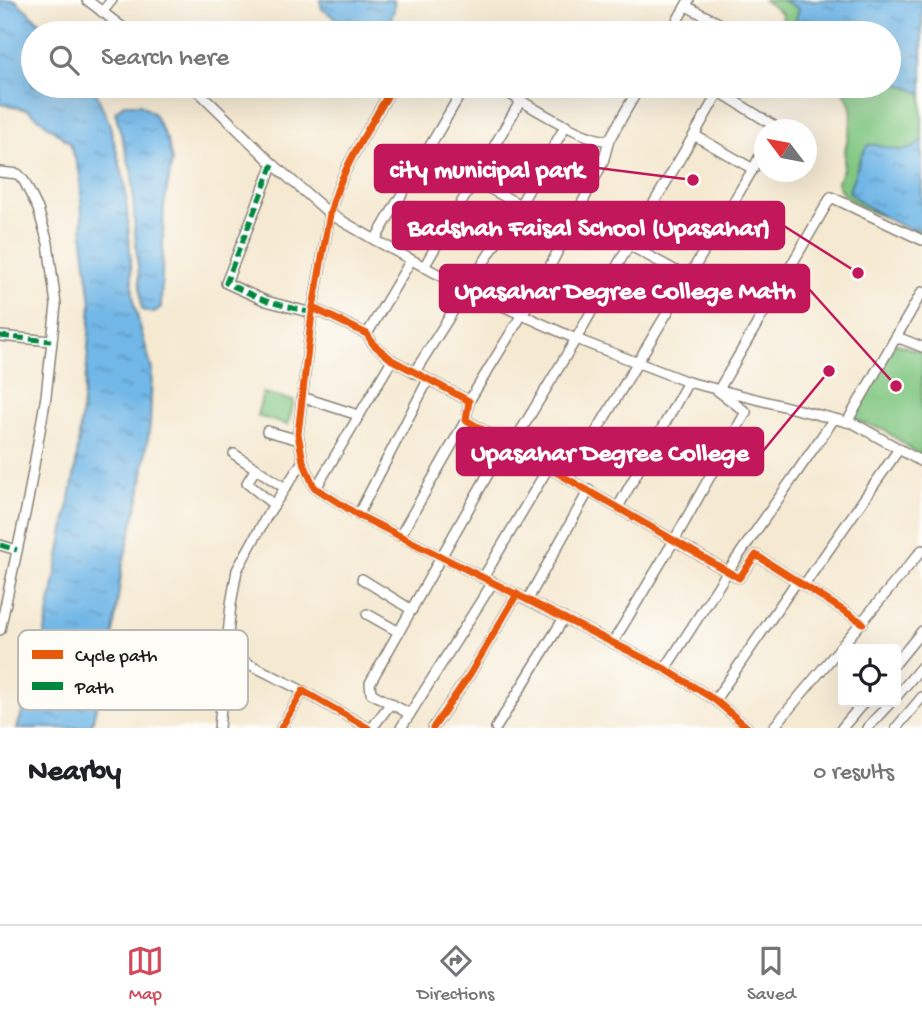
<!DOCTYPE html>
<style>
body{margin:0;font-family:"Gochi Hand",sans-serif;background:#f6f6f6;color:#202124}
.controls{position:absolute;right:21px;bottom:21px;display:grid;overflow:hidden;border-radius:7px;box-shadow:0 7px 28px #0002}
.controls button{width:63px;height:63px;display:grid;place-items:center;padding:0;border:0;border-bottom:2px solid #e0e0e0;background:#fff;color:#202124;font:35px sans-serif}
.compass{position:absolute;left:754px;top:119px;width:63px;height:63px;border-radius:50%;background:#fff;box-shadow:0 7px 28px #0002;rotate:302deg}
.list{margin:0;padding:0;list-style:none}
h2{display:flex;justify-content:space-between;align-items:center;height:91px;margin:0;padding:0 28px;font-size:30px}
h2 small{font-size:23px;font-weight:400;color:#757577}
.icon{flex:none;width:38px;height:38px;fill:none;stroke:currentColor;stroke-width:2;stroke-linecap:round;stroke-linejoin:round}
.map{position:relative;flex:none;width:922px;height:728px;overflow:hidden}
.search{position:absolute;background:#fff;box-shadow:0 7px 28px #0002;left:21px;right:21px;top:21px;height:77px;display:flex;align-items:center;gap:18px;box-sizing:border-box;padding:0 24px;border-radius:38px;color:#757577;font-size:26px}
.sheet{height:196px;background:#fff}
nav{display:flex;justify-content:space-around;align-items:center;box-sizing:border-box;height:98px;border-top:2px solid #e0e0e0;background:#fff;font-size:19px;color:#757577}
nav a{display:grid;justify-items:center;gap:4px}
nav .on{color:#d1495b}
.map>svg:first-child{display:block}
</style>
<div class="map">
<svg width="922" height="728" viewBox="0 0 922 728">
<defs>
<pattern id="water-ripples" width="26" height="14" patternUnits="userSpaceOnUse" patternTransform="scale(1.75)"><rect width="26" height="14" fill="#71b7e7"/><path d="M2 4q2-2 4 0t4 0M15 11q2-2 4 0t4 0" fill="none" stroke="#5c94ba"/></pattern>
</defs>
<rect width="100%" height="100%" fill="#fdfcf7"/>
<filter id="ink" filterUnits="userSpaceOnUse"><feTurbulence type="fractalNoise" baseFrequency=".0143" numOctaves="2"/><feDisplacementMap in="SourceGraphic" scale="14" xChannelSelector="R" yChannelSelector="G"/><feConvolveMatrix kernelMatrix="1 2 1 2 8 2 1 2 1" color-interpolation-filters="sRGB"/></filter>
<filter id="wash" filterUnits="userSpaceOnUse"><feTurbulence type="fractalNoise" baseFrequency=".00686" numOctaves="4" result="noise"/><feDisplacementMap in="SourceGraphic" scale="28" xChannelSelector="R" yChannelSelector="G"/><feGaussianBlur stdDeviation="1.57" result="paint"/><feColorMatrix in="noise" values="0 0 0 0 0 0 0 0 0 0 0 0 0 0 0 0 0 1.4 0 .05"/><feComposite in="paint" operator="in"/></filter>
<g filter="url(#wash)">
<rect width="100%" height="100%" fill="#f5e9d2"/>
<g fill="#81c782" stroke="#4e724f" stroke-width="2">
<path d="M764,0H922V234C909,231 900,223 888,218C872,213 847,204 839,187C836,181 840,178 842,172C845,164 844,154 846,146C852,121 858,108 839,86H889V33H781L783,14Z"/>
<polygon points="895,343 922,353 922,456 884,430 852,419"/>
<polygon points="263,393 294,401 288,425 257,416"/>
</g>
<g fill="url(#water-ripples)" stroke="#466a82" stroke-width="2">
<polygon points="0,0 15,0 52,33 33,33 33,86 93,86 109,122 125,184 134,304 152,370 150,424 140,494 122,568 112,642 91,728 17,728 39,664 75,471 87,365 91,303 83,240 80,174 70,143 28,110 0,104"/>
<path d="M320,0H394C396,13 388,25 379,33H351L346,25L322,9Z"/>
<polygon points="782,0 922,0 922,93 889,80 889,33 792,33 799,9"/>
<polygon points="124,104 140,104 154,114 168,142 172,161 164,206 161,307 153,313 142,310 135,233 132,174 115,112"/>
<path d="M922,139V230C918,229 915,229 911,229C898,226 856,202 849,191L861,156L868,145C889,142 903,162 922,139Z"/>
</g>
</g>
<g filter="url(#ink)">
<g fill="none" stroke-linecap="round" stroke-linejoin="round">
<defs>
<g id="minor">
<polyline points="87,0 130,33"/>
<polyline points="686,6 738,33"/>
<polyline points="102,12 112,0"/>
<polyline points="670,33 689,0"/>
<polyline points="193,86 273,164 330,214 375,240 465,86"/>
<path d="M393,86C371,126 340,169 330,214L312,313L298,434L303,461L314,487L358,515L665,669L715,700L748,728"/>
<path d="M496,86C520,99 585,143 609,140L640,86"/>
<polyline points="710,86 773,125 774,130"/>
<polyline points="694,135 722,86"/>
<polyline points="426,154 520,205"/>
<polyline points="273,164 226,283 266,301 312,313"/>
<polyline points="753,169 764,148"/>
<polyline points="0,172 18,174 24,181 38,209 48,243 56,305 46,396 28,500 0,630"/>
<polyline points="375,240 465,289 576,339 688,382 855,424 922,462"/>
<polyline points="424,267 521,100"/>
<polyline points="313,308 367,334 373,344 392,360 469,401 466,420 739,578 756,555 863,623"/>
<polyline points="367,334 411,260"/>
<polyline points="0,336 51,341"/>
<polyline points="895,339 902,339 922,347"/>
<polyline points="414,373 520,205 566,125"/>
<polyline points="302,397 358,415"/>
<polyline points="469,401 542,282 603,162 609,140"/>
<polyline points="847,422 922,292"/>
<polyline points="267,431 299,440"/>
<polyline points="511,447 576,339 629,245 689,278"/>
<polyline points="234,454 285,488"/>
<polyline points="256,468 247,483 274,505"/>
<polyline points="568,479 753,169 694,135 629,245"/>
<polyline points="316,488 392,360"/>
<polyline points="618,507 688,382"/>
<polyline points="358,515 428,380"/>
<polyline points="400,536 466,420"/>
<polyline points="0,545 17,550"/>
<polyline points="483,578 548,468"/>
<polyline points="362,579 412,610"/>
<polyline points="804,585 899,449"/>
<polyline points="528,599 589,490"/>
<polyline points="367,614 399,632"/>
<polyline points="613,642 675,539 746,412 718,391 831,197 922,240"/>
<polyline points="227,653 303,691"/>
<polyline points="896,663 922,631"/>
<polyline points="665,669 728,571 834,419"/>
<polyline points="896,697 922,666"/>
<polyline points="715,700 797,581"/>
<polyline points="410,714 371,693 370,683 505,444"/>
<polyline points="219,728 231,604 237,570 268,514 303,461"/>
<polyline points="281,728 303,691 368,728"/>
<polyline points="372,728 391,703"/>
<polyline points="401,728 493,582"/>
<polyline points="433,728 470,674 517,594"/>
<polyline points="496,728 564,618"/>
<polyline points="773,728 922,550"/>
<polyline points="842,728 864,702"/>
<polyline points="867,728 891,702"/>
<polyline points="896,728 922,697"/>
</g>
</defs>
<use href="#minor" stroke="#888277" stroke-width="12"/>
<use href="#minor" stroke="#fff" stroke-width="9"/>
<g stroke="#00873e" stroke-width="5" stroke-dasharray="10 5" stroke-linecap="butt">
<polyline points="273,164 226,283 266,301 312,313"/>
<polyline points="0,336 51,341"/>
<polyline points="0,545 17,550"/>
</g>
<defs>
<g id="cycleway">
<path d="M393,86C371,126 340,169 330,214L312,313L298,434L303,461L314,487L358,515L665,669L715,700L748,728"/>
<polyline points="313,308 367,334 373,344 392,360 469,401 466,420 739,578 756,555 863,623"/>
<polyline points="281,728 303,691 368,728"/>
<polyline points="433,728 470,674 517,594"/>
</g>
</defs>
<use href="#cycleway" stroke="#fdfcf7" stroke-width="11"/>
<use href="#cycleway" stroke="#e8590c" stroke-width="7"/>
</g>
</g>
<rect x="18" y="630" width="230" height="80" rx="10" fill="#fdfcf7" stroke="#bab9b5" stroke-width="2"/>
<rect x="32" y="650" width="31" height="9" fill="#e8590c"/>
<rect x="32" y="682" width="31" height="8" fill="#00873e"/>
<g font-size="19" fill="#1c1c1c">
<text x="75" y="661">Cycle path</text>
<text x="75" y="693">Path</text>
</g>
<path fill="none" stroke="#c2185b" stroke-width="2.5" d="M693 180L598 168M858 273L784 226M896 386L809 289M829 371L763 451"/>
<g fill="#c2185b" stroke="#fdfcf7" stroke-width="2.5">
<circle cx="693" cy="180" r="7"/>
<circle cx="858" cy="273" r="7"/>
<circle cx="896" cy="386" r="7"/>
<circle cx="829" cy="371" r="7"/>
</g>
<g fill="#c2185b" stroke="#c2185b" stroke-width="2.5">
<rect x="375" y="145" width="223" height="47" rx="7"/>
<rect x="393" y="202" width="391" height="47" rx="7"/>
<rect x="440" y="265" width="369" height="47" rx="7"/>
<rect x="457" y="428" width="306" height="47" rx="7"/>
</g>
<g font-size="26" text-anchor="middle" font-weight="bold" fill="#fff">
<text x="487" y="177">city municipal park</text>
<text x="589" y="235">Badshah Faisal School (Upasahar)</text>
<text x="625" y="298">Upasahar Degree College Math</text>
<text x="610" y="460">Upasahar Degree College</text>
</g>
</svg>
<div class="controls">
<button><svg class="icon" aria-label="locate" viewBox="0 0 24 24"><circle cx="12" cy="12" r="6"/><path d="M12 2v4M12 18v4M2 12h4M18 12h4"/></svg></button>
</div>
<svg class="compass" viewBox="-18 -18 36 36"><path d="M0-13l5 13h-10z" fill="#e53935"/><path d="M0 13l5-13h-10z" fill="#757577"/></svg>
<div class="search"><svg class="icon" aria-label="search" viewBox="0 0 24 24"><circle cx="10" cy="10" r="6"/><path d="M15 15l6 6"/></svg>Search here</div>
</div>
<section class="sheet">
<h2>Nearby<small>0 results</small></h2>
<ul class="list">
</ul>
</section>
<nav>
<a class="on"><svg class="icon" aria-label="map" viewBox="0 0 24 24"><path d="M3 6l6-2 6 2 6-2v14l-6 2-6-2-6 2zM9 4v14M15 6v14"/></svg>Map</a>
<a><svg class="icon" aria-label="directions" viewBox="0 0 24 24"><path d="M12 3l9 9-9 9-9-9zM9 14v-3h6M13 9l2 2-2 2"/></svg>Directions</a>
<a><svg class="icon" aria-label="saved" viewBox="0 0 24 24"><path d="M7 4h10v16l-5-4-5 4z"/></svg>Saved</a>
</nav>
